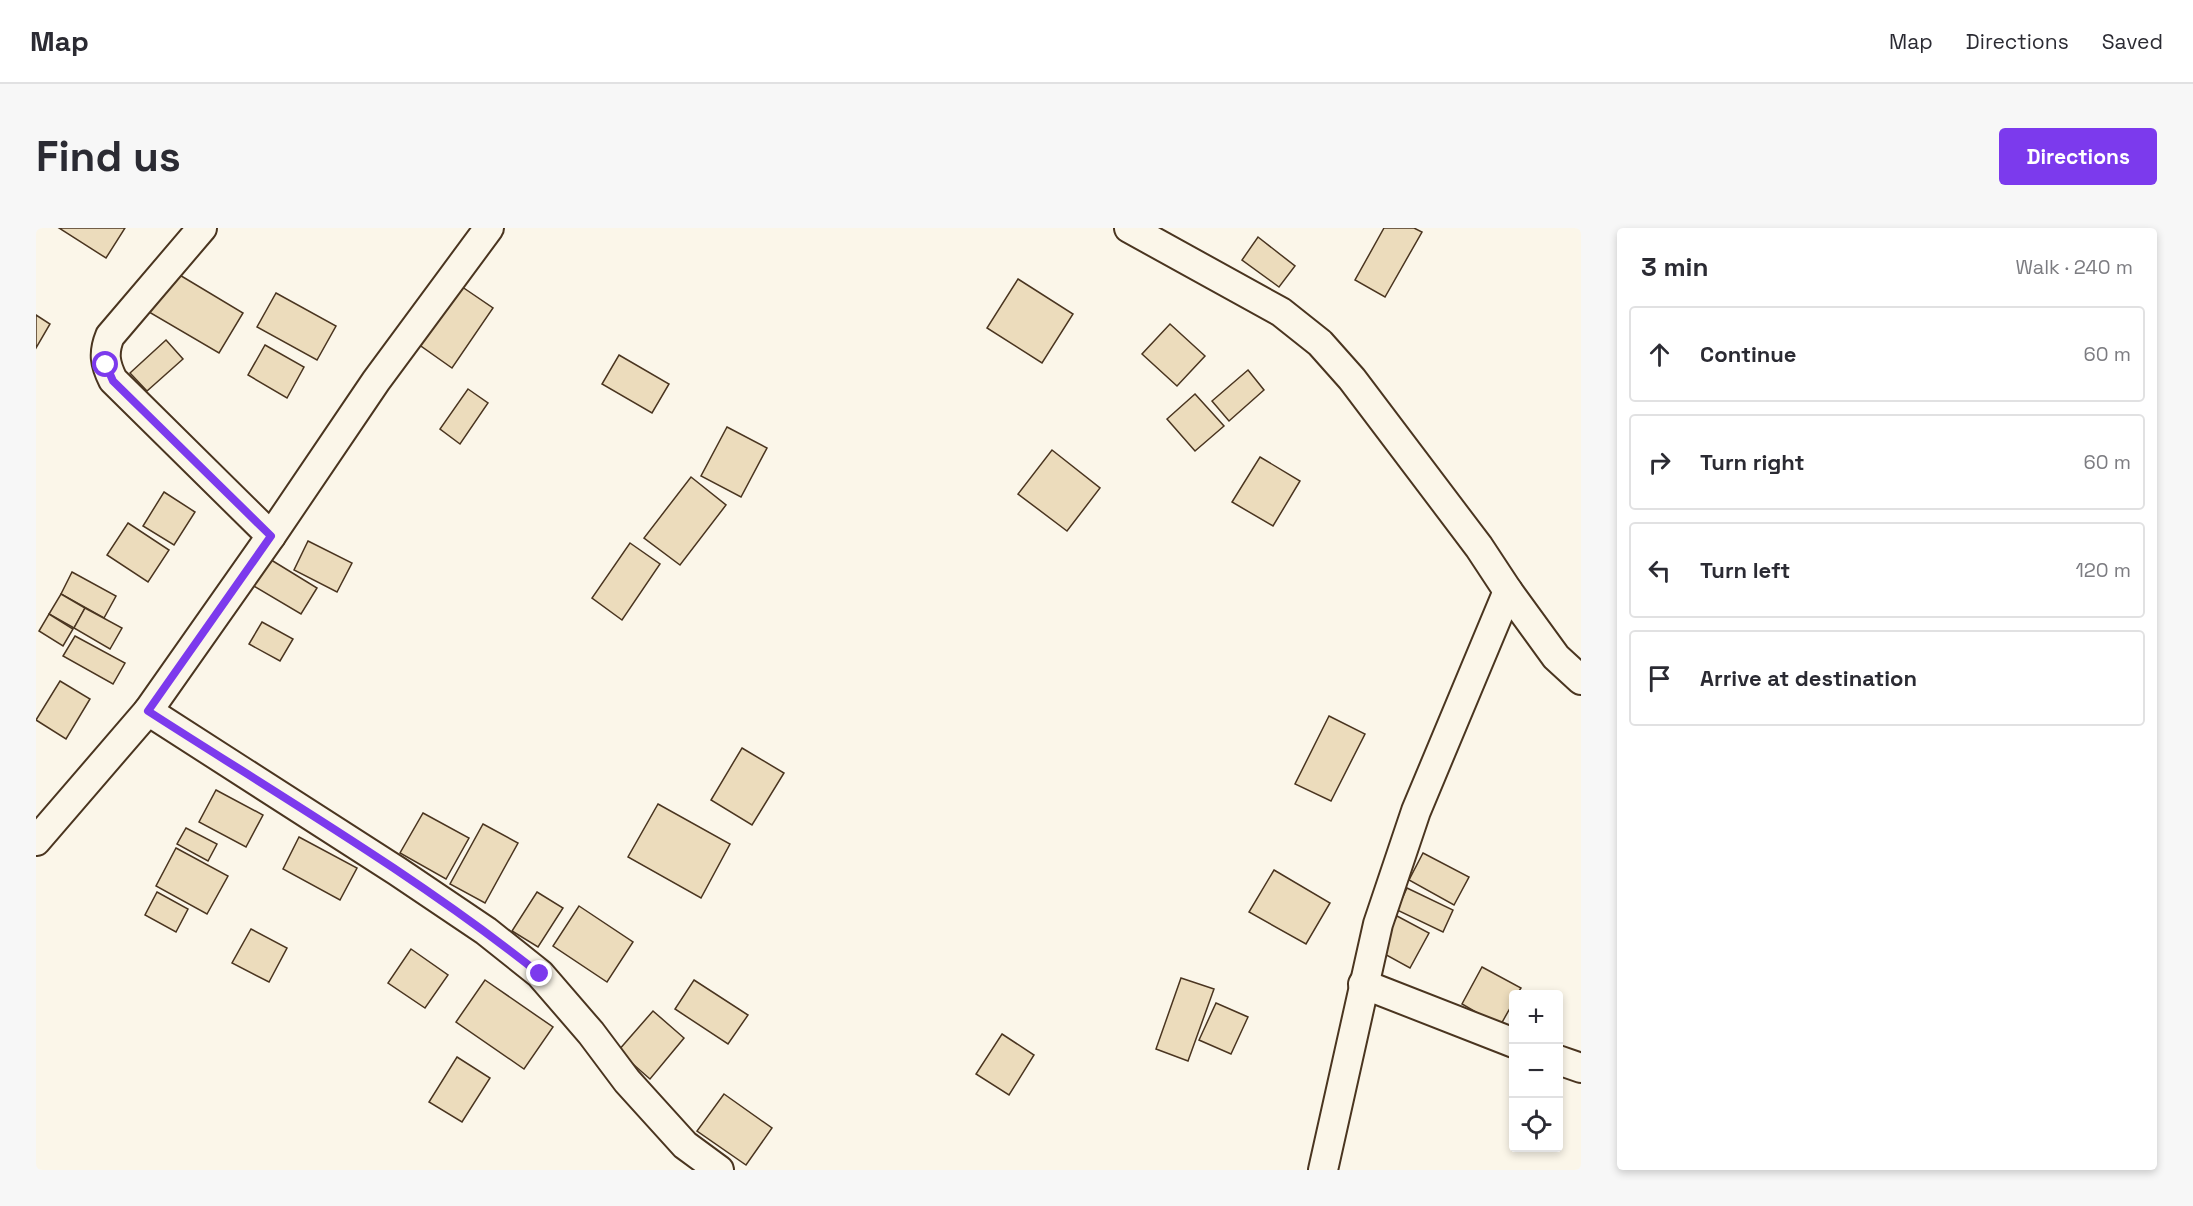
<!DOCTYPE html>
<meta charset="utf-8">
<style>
body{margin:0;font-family:"Space Grotesk",sans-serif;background:#f7f7f7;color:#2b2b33}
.controls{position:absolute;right:18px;bottom:18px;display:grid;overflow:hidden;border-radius:6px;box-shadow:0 3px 9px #0003}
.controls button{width:54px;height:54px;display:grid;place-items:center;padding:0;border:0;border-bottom:2px solid #e1e1e2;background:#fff;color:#2b2b33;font:30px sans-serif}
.stop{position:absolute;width:18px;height:18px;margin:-14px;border:4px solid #7c3aed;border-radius:50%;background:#fff}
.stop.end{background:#7c3aed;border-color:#fff;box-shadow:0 2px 6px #0008}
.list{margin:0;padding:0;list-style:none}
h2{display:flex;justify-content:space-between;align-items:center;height:78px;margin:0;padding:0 24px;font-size:26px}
h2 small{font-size:20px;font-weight:400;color:#7c7c81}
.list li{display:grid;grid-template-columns:39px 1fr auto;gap:18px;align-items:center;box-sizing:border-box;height:96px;margin:0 12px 12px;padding:0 12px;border:2px solid #e1e1e2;border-radius:6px}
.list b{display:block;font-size:22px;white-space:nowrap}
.list em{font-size:20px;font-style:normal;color:#7c7c81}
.icon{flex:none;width:33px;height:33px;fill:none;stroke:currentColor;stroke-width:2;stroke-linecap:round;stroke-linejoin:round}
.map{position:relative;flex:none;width:1545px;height:942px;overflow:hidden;border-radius:6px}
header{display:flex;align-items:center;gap:36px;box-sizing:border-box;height:84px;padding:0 30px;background:#fff;border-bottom:2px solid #e1e1e2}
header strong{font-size:28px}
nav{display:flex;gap:33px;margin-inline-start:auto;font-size:21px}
.intro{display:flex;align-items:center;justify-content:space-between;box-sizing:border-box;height:144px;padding:0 36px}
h1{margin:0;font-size:42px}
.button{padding:15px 27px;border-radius:6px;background:#7c3aed;color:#fff;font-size:21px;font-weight:700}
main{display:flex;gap:36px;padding:0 36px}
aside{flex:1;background:#fff;border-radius:6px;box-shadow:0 3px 9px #0003}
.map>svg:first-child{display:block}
</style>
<header>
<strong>Map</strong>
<nav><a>Map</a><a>Directions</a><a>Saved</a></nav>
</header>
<div class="intro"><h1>Find us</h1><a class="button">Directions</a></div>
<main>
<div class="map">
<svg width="1545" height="942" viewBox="0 0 1545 942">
<rect width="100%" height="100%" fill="#fbf6e9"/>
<g fill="#ecdcbc" stroke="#4a3520" stroke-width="1.5">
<polygon points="23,0 89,0 70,30"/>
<polygon points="1348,0 1378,0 1386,4 1349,69 1319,52"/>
<polygon points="1222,9 1259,38 1243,59 1206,32"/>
<polygon points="137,43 207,85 183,125 113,84"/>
<polygon points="982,51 1037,86 1006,135 951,100"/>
<polygon points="416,52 457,80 416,140 375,111"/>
<polygon points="240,65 300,98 281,132 221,99"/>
<polygon points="0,87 14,96 0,120"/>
<polygon points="1134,96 1169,128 1141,158 1106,126"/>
<polygon points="130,112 147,131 111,163 94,145"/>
<polygon points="229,117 268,139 251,170 212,147"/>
<polygon points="583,127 633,156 616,185 566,156"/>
<polygon points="1212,142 1228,162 1193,193 1176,173"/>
<polygon points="432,161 452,175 424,216 404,201"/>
<polygon points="1159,166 1188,198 1159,223 1131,191"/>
<polygon points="691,199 731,220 705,269 665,248"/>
<polygon points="1016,222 1064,260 1031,303 982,266"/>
<polygon points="1224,229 1264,253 1237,298 1196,274"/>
<polygon points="655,249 690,277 644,337 608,310"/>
<polygon points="128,264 159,284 138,317 107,298"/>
<polygon points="92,295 133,322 112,354 71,327"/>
<polygon points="272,313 316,335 301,364 258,342"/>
<polygon points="594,315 624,336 586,392 556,370"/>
<polygon points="232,330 281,360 265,386 216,357"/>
<polygon points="36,344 80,368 68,390 25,366"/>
<polygon points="25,366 49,380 38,400 13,386"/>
<polygon points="49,380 86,400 74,421 38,400"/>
<polygon points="13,386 37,401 27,418 3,403"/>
<polygon points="226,394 257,411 244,433 213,416"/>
<polygon points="39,408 89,435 77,456 27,428"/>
<polygon points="24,453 54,471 30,511 0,492"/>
<polygon points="1293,488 1329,506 1295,573 1259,556"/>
<polygon points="706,520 748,545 716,597 675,572"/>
<polygon points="180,562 227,587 210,619 163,594"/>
<polygon points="622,576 694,616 665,670 592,629"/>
<polygon points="387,585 433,610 410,651 364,625"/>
<polygon points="447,596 482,615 449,675 414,656"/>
<polygon points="150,600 181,616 172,633 141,616"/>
<polygon points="263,609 321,640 304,672 247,641"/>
<polygon points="140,620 192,648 171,686 120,658"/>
<polygon points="1387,625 1433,649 1418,677 1373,652"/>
<polygon points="1238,642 1294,675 1270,716 1213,684"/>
<polygon points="1371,660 1417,682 1407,704 1361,682"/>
<polygon points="121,664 152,681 140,704 109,687"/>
<polygon points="501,664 527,680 502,719 476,703"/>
<polygon points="543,678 597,714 571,754 517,718"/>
<polygon points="1361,688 1393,705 1374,740 1343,723"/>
<polygon points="215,701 251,720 233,754 196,735"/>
<polygon points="375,721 412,747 389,780 352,755"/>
<polygon points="1446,739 1485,760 1481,766 1478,766 1478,773 1464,798 1426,776"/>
<polygon points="1145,750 1178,761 1152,833 1120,821"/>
<polygon points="449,752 517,799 488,841 420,794"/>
<polygon points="658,752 712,787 692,816 639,781"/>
<polygon points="1180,775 1212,789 1195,826 1163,812"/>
<polygon points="617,783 648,810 614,851 582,823"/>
<polygon points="966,806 998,827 973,867 940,846"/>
<polygon points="421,829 454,850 426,894 393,874"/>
<polygon points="688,866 736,900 710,937 661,903"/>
</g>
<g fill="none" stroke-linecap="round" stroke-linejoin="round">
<defs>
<g id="minor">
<path d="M166,0L74,108C67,125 69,136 77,152L235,308"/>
<polyline points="1093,0 1245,84 1284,115 1316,151 1443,319 1472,363 1520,429 1545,452"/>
<polyline points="112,483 361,643 450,703 504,746 555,805 591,853 649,917 683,942"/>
<polyline points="0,613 112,483 235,308 340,153 453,0"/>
<polyline points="1327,756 1478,815"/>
<polyline points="1522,832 1545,840"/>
<polyline points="1287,942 1342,696 1380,583 1472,363"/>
</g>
</defs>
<use href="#minor" stroke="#4a3520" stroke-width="32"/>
<use href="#minor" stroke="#fbf6e9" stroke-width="28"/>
</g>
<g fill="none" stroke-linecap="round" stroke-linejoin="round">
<path stroke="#7c3aed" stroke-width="8" d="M70,137L77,153L235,308L112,483C244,568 381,648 504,746"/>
</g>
</svg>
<div class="controls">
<button>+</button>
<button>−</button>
<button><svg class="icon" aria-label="locate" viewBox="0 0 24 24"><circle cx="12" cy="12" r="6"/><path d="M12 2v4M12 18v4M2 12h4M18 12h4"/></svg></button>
</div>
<div class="stop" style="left:70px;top:137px"></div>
<div class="stop end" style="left:504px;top:746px"></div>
</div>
<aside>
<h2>3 min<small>Walk · 240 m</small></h2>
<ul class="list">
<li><svg class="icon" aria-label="ahead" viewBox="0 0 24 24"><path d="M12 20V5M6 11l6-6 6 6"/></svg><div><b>Continue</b></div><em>60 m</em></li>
<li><svg class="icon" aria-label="right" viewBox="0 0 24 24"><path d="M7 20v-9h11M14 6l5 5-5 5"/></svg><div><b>Turn right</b></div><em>60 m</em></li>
<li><svg class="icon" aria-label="left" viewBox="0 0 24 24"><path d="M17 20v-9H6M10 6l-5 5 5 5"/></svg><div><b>Turn left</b></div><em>120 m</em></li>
<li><svg class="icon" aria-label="arrive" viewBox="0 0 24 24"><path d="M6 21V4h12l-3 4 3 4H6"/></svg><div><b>Arrive at destination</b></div></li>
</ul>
</aside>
</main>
